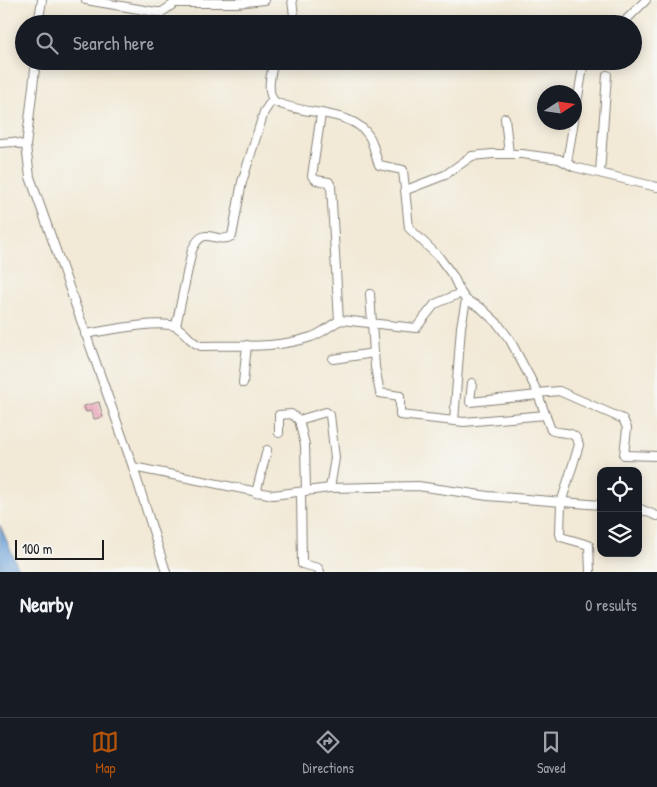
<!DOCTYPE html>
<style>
body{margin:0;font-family:"Patrick Hand",sans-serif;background:#242831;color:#f1f3f6}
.controls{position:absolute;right:15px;bottom:15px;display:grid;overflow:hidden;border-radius:10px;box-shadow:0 2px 12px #0003}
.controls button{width:45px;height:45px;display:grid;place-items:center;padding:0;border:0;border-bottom:1px solid #363941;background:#171b24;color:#f1f3f6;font:25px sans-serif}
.compass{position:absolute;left:537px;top:85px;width:45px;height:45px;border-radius:50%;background:#171b24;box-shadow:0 2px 12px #0003;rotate:78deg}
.scale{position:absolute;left:15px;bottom:12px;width:89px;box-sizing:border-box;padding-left:5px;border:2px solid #1c1c1c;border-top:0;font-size:14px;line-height:18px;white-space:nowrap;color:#1c1c1c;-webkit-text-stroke:4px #f6f6f2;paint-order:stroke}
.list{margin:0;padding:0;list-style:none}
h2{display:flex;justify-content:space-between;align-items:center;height:65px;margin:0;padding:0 20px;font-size:21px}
h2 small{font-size:16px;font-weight:400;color:#9ea1a6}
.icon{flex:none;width:28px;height:28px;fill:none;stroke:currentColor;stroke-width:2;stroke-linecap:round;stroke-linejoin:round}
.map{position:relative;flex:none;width:657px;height:572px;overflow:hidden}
.search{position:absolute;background:#171b24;box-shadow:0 2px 12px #0003;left:15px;right:15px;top:15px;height:55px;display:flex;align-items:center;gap:12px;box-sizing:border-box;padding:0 18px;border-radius:28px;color:#9ea1a6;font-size:19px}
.sheet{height:145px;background:#171b24}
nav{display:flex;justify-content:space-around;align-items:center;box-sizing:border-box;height:70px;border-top:1px solid #363941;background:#171b24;font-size:14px;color:#9ea1a6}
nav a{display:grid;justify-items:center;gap:2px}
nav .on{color:#b45309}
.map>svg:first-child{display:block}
</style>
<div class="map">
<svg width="657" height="572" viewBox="0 0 657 572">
<rect width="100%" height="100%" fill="#f6f6f2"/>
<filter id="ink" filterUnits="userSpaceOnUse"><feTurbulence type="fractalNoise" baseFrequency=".02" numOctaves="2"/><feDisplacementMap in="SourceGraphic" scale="10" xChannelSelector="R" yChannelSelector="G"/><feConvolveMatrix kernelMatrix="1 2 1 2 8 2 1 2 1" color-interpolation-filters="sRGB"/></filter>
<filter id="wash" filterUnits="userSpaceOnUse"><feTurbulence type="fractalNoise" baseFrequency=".0096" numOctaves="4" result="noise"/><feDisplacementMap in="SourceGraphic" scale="20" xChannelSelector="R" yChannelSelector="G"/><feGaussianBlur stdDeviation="1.12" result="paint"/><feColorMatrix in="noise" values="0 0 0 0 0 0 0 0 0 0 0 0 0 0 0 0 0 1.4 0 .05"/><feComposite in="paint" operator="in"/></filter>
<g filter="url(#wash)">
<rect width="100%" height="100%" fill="#f2e9d6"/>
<polygon fill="#6ca2da" stroke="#445f7b" points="0,525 19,570 20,572 0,572"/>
<g id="blocks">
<polygon fill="#e9a1b7" points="99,402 103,417 94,419 92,411 86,412 84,406"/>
</g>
</g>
<g filter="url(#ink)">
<use href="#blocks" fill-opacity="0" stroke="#878279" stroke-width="1"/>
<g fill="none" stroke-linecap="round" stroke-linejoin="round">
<defs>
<g id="minor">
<polyline points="86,0 156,12 162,12 175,3 237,3 265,0"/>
<polyline points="292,0 295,24"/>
<polyline points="38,24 42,0"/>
<polyline points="622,24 646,0"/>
<polyline points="36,61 26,146 30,177 133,467 166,572"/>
<path d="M274,61C271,73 266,91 274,101C301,116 351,108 369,136C374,144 375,156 379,165L403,170L409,228L439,257L453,276L461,293L466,300L481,308L498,324L510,340L536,389L551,430C562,435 576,429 579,445L561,503L560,534L561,537L589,545L590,572"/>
<polyline points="321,114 312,176 316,180 329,182 331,186 339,321"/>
<polyline points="505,118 509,154"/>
<polyline points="0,143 13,142 26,146"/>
<polyline points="567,162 584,61"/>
<polyline points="600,173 607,75"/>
<polyline points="406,190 445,175 472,156 492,154 522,154 559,159 574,167 657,187"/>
<polyline points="370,294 375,367 380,393 400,396 400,415 464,422 546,415"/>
<path d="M176,326L192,250C205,222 215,246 232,236L242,182L264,112L272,100"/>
<path d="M85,334C105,331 156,320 174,326C186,330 188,342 201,346C237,345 276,349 311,337C322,334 331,324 341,320L416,328L435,304L461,293"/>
<polyline points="333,359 374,353"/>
<polyline points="243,383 247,345"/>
<polyline points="472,383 470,402 538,395"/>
<polyline points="537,393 559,391 623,419 627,428 624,455 657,456"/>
<polyline points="299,420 326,412 330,415 335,458 330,488"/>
<polyline points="454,421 461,327 466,300"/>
<polyline points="279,433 279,415 291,414 299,420 305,445 306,491"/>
<polyline points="133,467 273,495 330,488 418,486 488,496 601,505"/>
<polyline points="256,493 267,450"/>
<polyline points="301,493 302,564 318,568 320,572"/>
<polyline points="638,508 657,516"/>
</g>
</defs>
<use href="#minor" stroke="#878279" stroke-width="10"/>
<use href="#minor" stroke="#fff" stroke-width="8"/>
</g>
</g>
</svg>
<div class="controls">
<button><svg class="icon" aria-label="locate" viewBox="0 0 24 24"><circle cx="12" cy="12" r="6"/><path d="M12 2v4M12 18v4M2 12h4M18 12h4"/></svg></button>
<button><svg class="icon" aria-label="layers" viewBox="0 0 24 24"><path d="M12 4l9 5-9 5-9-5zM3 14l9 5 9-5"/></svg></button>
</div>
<svg class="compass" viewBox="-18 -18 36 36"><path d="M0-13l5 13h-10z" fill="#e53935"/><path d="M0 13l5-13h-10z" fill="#9ea1a6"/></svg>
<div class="scale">100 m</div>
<div class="search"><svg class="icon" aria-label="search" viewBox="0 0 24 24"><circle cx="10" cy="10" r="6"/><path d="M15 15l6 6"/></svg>Search here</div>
</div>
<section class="sheet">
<h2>Nearby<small>0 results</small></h2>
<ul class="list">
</ul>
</section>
<nav>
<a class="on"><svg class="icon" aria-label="map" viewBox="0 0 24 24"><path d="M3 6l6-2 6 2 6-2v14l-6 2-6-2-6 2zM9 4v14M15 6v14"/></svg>Map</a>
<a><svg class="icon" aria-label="directions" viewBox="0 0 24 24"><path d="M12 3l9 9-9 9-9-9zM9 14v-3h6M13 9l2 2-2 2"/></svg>Directions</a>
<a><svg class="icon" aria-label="saved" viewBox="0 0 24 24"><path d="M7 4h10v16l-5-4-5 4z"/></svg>Saved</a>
</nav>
